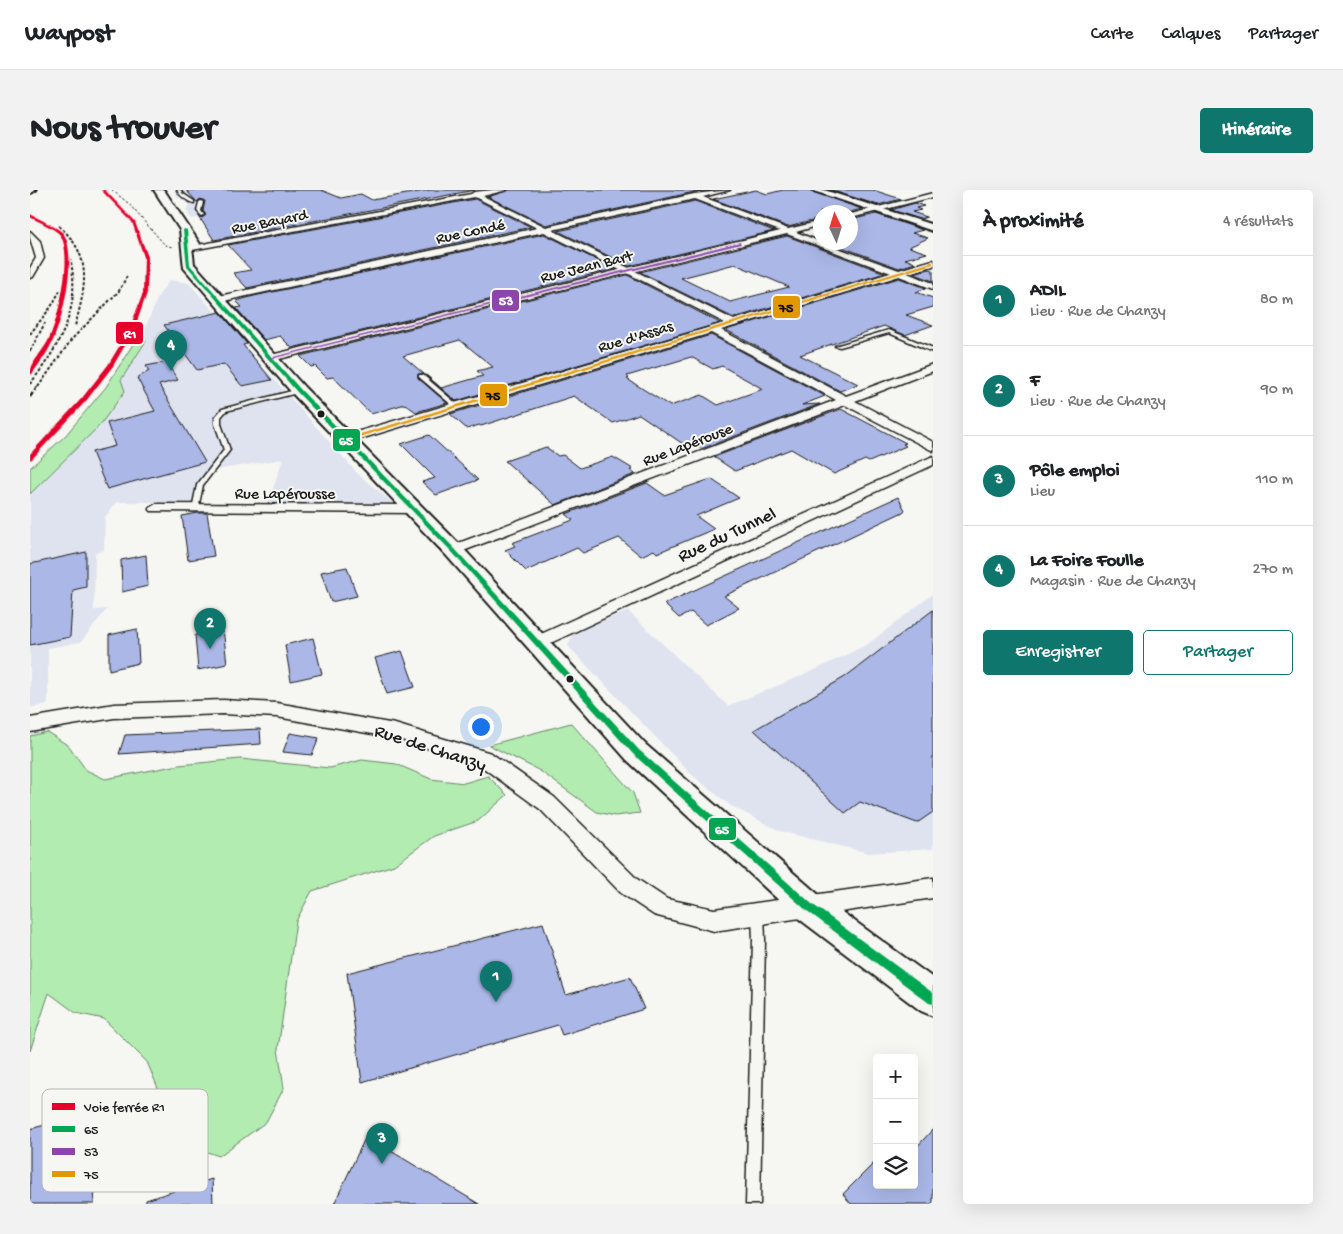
<!DOCTYPE html>
<html lang="fr">
<meta charset="utf-8">
<style>
body{margin:0;font-family:"Gochi Hand",sans-serif;background:#f2f2f2;color:#202124}
.controls{position:absolute;right:15px;bottom:15px;display:grid;overflow:hidden;border-radius:5px;box-shadow:0 5px 20px #0002}
.controls button{width:45px;height:45px;display:grid;place-items:center;padding:0;border:0;border-bottom:1px solid #e0e0e0;background:#fff;color:#202124;font:25px sans-serif}
.compass{position:absolute;left:783px;top:15px;width:45px;height:45px;border-radius:50%;background:#fff;box-shadow:0 5px 20px #0002;rotate:356deg}
.you{position:absolute;left:450px;top:536px;width:18px;height:18px;margin:-12px;border:4px solid #fff;border-radius:50%;background:#1a73e8;box-shadow:0 0 0 8px #1a73e833}
.badge{display:grid;place-items:center;width:32px;height:32px;border-radius:50%;background:#0f766e;color:#fff;font-size:16px;font-weight:700}
.pin{position:absolute;translate:-50% -41px;filter:drop-shadow(0 1px 2px #0008)}
.pin::after{content:'';position:absolute;top:26px;width:18px;height:15px;background:inherit;clip-path:polygon(0 0,100% 0,50% 100%)}
.list{margin:0;padding:0;list-style:none}
h2{display:flex;justify-content:space-between;align-items:center;height:65px;margin:0;padding:0 20px;font-size:21px}
h2 small{font-size:16px;font-weight:400;color:#757577}
.list li{display:grid;grid-template-columns:32px 1fr auto;gap:15px;align-items:center;box-sizing:border-box;height:90px;padding:0 20px;border-top:1px solid #e0e0e0}
.list b{display:block;font-size:19px;white-space:nowrap}
.list p{margin:0;font-size:16px;white-space:nowrap;color:#757577}
.list em{font-size:16px;font-style:normal;color:#757577}
.actions{display:flex;gap:10px;padding:15px 20px}
.actions a{flex:1;padding:11px 0;border:1px solid #0f766e;border-radius:5px;text-align:center;font-size:18px;color:#0f766e}
.actions .main{background:#0f766e;color:#fff}
.icon{flex:none;width:28px;height:28px;fill:none;stroke:currentColor;stroke-width:2;stroke-linecap:round;stroke-linejoin:round}
.map{position:relative;flex:none;width:903px;height:1014px;overflow:hidden;border-radius:5px}
header{display:flex;align-items:center;gap:30px;box-sizing:border-box;height:70px;padding:0 25px;background:#fff;border-bottom:1px solid #e0e0e0}
header strong{font-size:24px}
nav{display:flex;gap:28px;margin-inline-start:auto;font-size:18px}
.intro{display:flex;align-items:center;justify-content:space-between;box-sizing:border-box;height:120px;padding:0 30px}
h1{margin:0;font-size:35px}
.button{padding:12px 22px;border-radius:5px;background:#0f766e;color:#fff;font-size:18px;font-weight:700}
main{display:flex;gap:30px;padding:0 30px}
aside{flex:1;background:#fff;border-radius:5px;box-shadow:0 5px 20px #0002}
.map>svg:first-child{display:block}
</style>
<header>
<strong>Waypost</strong>
<nav><a>Carte</a><a>Calques</a><a>Partager</a></nav>
</header>
<div class="intro"><h1>Nous trouver</h1><a class="button">Itinéraire</a></div>
<main>
<div class="map">
<svg width="903" height="1014" viewBox="0 0 903 1014">
<rect width="100%" height="100%" fill="#f6f6f2"/>
<filter id="ink" filterUnits="userSpaceOnUse"><feTurbulence type="fractalNoise" baseFrequency=".02" numOctaves="2"/><feDisplacementMap in="SourceGraphic" scale="10" xChannelSelector="R" yChannelSelector="G"/><feConvolveMatrix kernelMatrix="1 2 1 2 8 2 1 2 1" color-interpolation-filters="sRGB"/></filter>
<g filter="url(#ink)">
<g fill="#dfe3ef">
<polygon points="144,0 220,0 193,24 161,29 156,20 160,15 148,7"/>
<polygon points="140,90 159,93 328,284 363,313 238,313 253,269 185,280 166,312 87,312 75,327 74,360 65,363 64,420 77,419 51,452 18,458 18,514 0,518 0,304 70,235 95,202 91,190 116,152 111,148 129,105"/>
<polygon points="903,404 903,659 838,663 750,641 701,616 662,585 538,456 543,442 598,421 698,516 783,481 838,454"/>
</g>
<g fill="#b2ecb1" stroke="#678466">
<polygon points="111,148 116,151 91,190 95,201 70,235 0,304 0,278 35,246 76,197 105,151"/>
<polygon points="541,533 603,603 610,623 585,626 567,622 510,581 459,555"/>
<polygon points="17,542 39,556 56,580 75,589 149,575 210,569 300,578 332,570 366,574 401,589 434,593 458,586 477,605 448,631 404,646 364,675 282,701 266,731 248,859 254,898 236,932 189,966 151,953 117,872 74,829 46,823 19,803 0,861 0,546"/>
</g>
<g fill="#aab7e7" stroke="#1c1c1c" fill-rule="evenodd">
<polygon points="156,0 291,0 311,8 331,4 342,10 400,0 445,0 184,50 168,25 172,28 176,25 173,21 175,11 170,9 167,12"/>
<polygon points="479,0 682,0 664,2 516,35 458,7"/>
<polygon points="726,0 737,4 753,0 779,0 832,19 820,22 790,22 790,29 758,37 683,9"/>
<polygon points="800,0 843,0 871,9 848,15"/>
<polygon points="445,9 501,37 217,98 203,83 221,80 198,55"/>
<polygon points="665,11 744,41 599,76 528,41"/>
<polygon points="885,13 894,16 886,18 891,20 882,22 897,27 890,29 861,20"/>
<polygon points="846,24 893,40 882,43 898,48 879,57 897,63 875,69 885,73 869,78 798,52 820,52 820,30"/>
<polygon points="514,44 585,79 262,158 250,146 234,150 206,118 212,117 206,111 224,106"/>
<path d="M757,46L855,83L704,128L610,82ZM705,74L759,97L700,112L651,88Z"/>
<polygon points="900,79 903,80 903,91 883,83"/>
<polygon points="597,85 690,133 426,211 396,185 411,198 453,186 447,181 463,177 430,150 373,166 394,184 388,184 388,188 417,213 386,222 375,214 341,224 303,187 297,188 285,176 281,177 270,166"/>
<polygon points="869,88 896,98 886,102 903,108 903,117 876,125 903,135 875,145 854,136 770,165 828,194 810,201 696,140"/>
<polygon points="190,122 217,154 213,155 242,190 212,196 194,174 167,180 134,135"/>
<path d="M681,145L795,206L772,215L790,214L671,259L663,254L656,256L609,224L583,233L544,206L451,236L449,235L437,239L420,224ZM661,167L683,179L692,176L733,199L688,215L672,205L640,216L597,189L599,188L597,186Z"/>
<polygon points="136,172 148,190 129,195 175,272 77,299 62,262 85,256 77,233 125,221 107,188 119,181 116,176"/>
<polygon points="811,219 876,253 873,254 876,256 839,272 835,270 804,284 761,259 705,281 684,267"/>
<polygon points="399,245 448,290 406,305 392,292 405,288 371,254"/>
<polygon points="516,257 528,266 533,265 550,278 583,267 603,279 600,280 605,284 525,315 475,271"/>
<polygon points="681,289 709,308 666,326 684,339 627,363 624,360 611,366 589,348 553,363 547,358 496,381 475,360 485,356 482,353 543,330 536,324 617,293 634,305"/>
<polygon points="868,307 875,320 873,322 694,406 709,418 676,435 661,422 649,428 634,414"/>
<polygon points="168,323 177,323 184,366 158,370 152,326"/>
<polygon points="56,362 56,397 43,400 40,447 0,455 0,374"/>
<polygon points="116,365 118,396 92,402 91,370"/>
<polygon points="317,377 327,406 301,412 291,382"/>
<polygon points="903,420 903,622 887,633 830,612 815,623 724,540 815,487"/>
<polygon points="193,438 197,474 168,480 165,445"/>
<polygon points="107,439 109,473 79,480 79,445"/>
<polygon points="283,448 292,484 261,491 255,455"/>
<polygon points="372,461 385,497 357,504 345,468"/>
<polygon points="230,539 231,554 89,564 95,545"/>
<polygon points="260,543 289,548 282,565 253,562"/>
<polygon points="513,733 536,805 600,787 614,819 532,845 528,835 332,892 317,783"/>
<polygon points="70,920 64,1014 0,1014 0,939"/>
<polygon points="903,939 903,1014 821,1014 813,1004 847,970 847,995 884,995 884,960"/>
<polygon points="336,946 449,1014 304,1014"/>
<polygon points="182,989 183,1014 116,1014 116,1010"/>
</g>
<g fill="none" stroke-linecap="round" stroke-linejoin="round">
<defs>
<g id="service">
<path d="M147,0H151L152,3L164,11V13C158,12 150,6 147,0Z"/>
<polygon points="171,11 173,12 171,21 174,25 172,26 167,21 169,12"/>
<polygon points="859,140 903,158 903,162 859,143 810,157 805,156"/>
<polygon points="389,185 393,185 428,215 428,217 424,217 389,187"/>
<polygon points="269,199 271,200 271,202 196,221 191,227 191,234 200,260 173,295 168,319 167,320 163,320 162,319 167,295 194,260 185,234 185,227 192,219"/>
<polygon points="728,719 732,720 734,724 735,750 730,1014 716,1014 723,750 722,724 724,720"/>
</g>
<g id="minor">
<path d="M463,0H477L453,6L516,37L664,4L700,0L673,7L758,39L791,31V35L766,42L791,52L869,80L903,70V76L877,83L903,93V99L869,86L691,140L816,206L903,174V181L825,211L903,252V261L815,215L428,363H418L416,360L418,357L806,210L681,143L317,253L313,252L311,249L313,246L695,133L597,83L241,171L237,170L236,168L237,166L590,80L514,42L189,112L184,109L189,106L507,38L445,7L157,61L153,59L157,57L441,4L444,2ZM665,9L750,41L599,78L522,40ZM757,44L861,83L704,130L605,81Z"/>
<polygon points="903,3 903,7 821,28 821,24"/>
<polygon points="0,41 10,51 14,68 3,87 0,88 0,78 6,68 0,48"/>
<polygon points="903,266 903,275 512,457 506,459 500,457 498,453 500,449"/>
<polygon points="126,314 384,315 391,319 384,323 121,321 119,318"/>
<polygon points="193,510 247,513 365,534 461,563 524,607 607,689 637,709 684,719 903,688 903,708 684,741 624,725 591,703 510,619 448,574 365,548 247,527 193,524 84,528 0,542 0,528 84,514"/>
</g>
<polygon id="tertiary" points="781,0 794,0 903,35 903,41"/>
<g id="secondary">
<polygon points="0,0 6,0 1,3"/>
<polygon points="124,0 134,0 170,54 168,56 162,57 164,74 275,198 430,355 615,554 790,706 903,788 903,826 891,821 768,728 597,570 416,365 263,204 154,78 150,40"/>
</g>
</defs>
<use href="#service" stroke="#1c1c1c" stroke-width="3"/>
<use href="#minor" stroke="#1c1c1c" stroke-width="3"/>
<use href="#tertiary" stroke="#1c1c1c" stroke-width="4"/>
<use href="#secondary" stroke="#1c1c1c" stroke-width="4"/>
<polyline stroke="#1c1c1c" stroke-width="1" stroke-dasharray="2.5 2" stroke-linecap="butt" points="82,0 98,13 135,55 142,57"/>
<use href="#service" fill="#f6f6f2" fill-rule="evenodd"/>
<use href="#minor" fill="#f6f6f2" fill-rule="evenodd"/>
<use href="#tertiary" fill="#f6f6f2" fill-rule="evenodd"/>
<use href="#secondary" fill="#f6f6f2" fill-rule="evenodd"/>
<g stroke="#1c1c1c" stroke-width="2" stroke-dasharray="3 2" stroke-linecap="butt">
<path d="M0,25C9,30 22,35 30,42C47,58 30,128 22,147C17,160 8,171 0,183"/>
<path d="M29,36C63,66 56,96 45,136"/>
<polyline points="0,144 21,117 31,99"/>
<polyline points="0,161 15,133"/>
<path d="M0,194C31,154 53,116 39,64"/>
<polyline points="8,197 42,149 89,101 97,86"/>
</g>
<polyline stroke="#1c1c1c" stroke-width="2.5" stroke-dasharray="5 2.5" stroke-linecap="butt" points="0,207 8,195"/>
<defs>
<polygon id="bus-1" points="155,39 157,40 160,75 271,200 425,359 609,560 782,714 903,803 903,814 899,813 776,720 603,564 421,361 267,202 157,76 153,40"/>
<polygon id="bus-2" points="710,52 711,54 241,169 239,168"/>
<polygon id="bus-3" points="902,72 903,72 903,74 319,250 314,249"/>
</defs>
<use href="#bus-1" stroke="#f6f6f2" stroke-width="3"/>
<use href="#bus-2" stroke="#f6f6f2" stroke-width="3"/>
<use href="#bus-3" stroke="#f6f6f2" stroke-width="3"/>
<use href="#bus-1" fill="#00a651" fill-rule="evenodd"/>
<use href="#bus-2" fill="#8e44ad" fill-rule="evenodd"/>
<use href="#bus-3" fill="#e19803" fill-rule="evenodd"/>
<defs>
<g id="rail-1">
<polygon points="71,0 75,0 105,32 118,67 117,103 104,140 83,176 56,211 2,269 0,270 0,264 52,208 78,175 99,140 113,103 114,67 102,32"/>
<path d="M0,24C6,27 30,39 33,43C48,63 33,127 24,148C19,161 10,173 2,184L0,185C0,173 13,161 18,151C28,130 44,65 30,45C26,39 7,31 0,27Z"/>
</g>
</defs>
<use href="#rail-1" stroke="#f6f6f2" stroke-width="3"/>
<use href="#rail-1" fill="#e4002b" fill-rule="evenodd"/>
</g>
</g>
<g fill="#1c1c1c" stroke="#f6f6f2" stroke-width="2">
<circle cx="291" cy="224" r="4.5"/>
<circle cx="540" cy="489" r="4.5"/>
</g>
<g text-anchor="middle" stroke-width="4" stroke-linejoin="round" paint-order="stroke">
<g font-size="16" fill="#1c1c1c" stroke="#f6f6f2">
<text transform="translate(239 30) rotate(-11)" y="6">Rue Bayard</text>
<text transform="translate(440 40) rotate(-12)" y="6">Rue Condé</text>
<text transform="translate(556 75) rotate(-14)" y="6">Rue Jean Bart</text>
<text transform="translate(605 145) rotate(-17)" y="6">Rue d'Assas</text>
<text transform="translate(657 253) rotate(-21)" y="6">Rue Lapérouse</text>
<text x="255" y="308">Rue Lapérousse</text>
</g>
<g font-size="19" fill="#1c1c1c" stroke="#f6f6f2">
<text transform="translate(696 343) rotate(-25)" y="7">Rue du Tunnel</text>
<text transform="translate(401 556) rotate(18)" y="7">Rue de Chanzy</text>
</g>
</g>
<rect x="12" y="899" width="166" height="103" rx="8" fill="#f6f6f2" stroke="#b5b5b2" stroke-width="1"/>
<rect x="22" y="913" width="23" height="7" fill="#e4002b"/>
<rect x="22" y="936" width="23" height="6" fill="#00a651"/>
<rect x="22" y="958" width="23" height="7" fill="#8e44ad"/>
<rect x="22" y="981" width="23" height="6" fill="#e19803"/>
<g font-size="14" fill="#1c1c1c">
<text x="54" y="921">Voie ferrée R1</text>
<text x="54" y="944">65</text>
<text x="54" y="966">53</text>
<text x="54" y="989">75</text>
</g>
<g stroke="#f6f6f2" stroke-width="2">
<rect x="461" y="99" width="29" height="23" rx="5" fill="#8e44ad"/>
<rect x="742" y="105" width="29" height="24" rx="5" fill="#e19803"/>
<rect x="85" y="131" width="29" height="24" rx="5" fill="#e4002b"/>
<rect x="449" y="193" width="29" height="24" rx="5" fill="#e19803"/>
<rect x="302" y="238" width="29" height="24" rx="5" fill="#00a651"/>
<rect x="678" y="627" width="29" height="24" rx="5" fill="#00a651"/>
</g>
<g font-size="14" text-anchor="middle" font-weight="bold" fill="#fff">
<text x="476" y="115">53</text>
<text x="100" y="148">R1</text>
<text x="316" y="255">65</text>
<text x="692" y="644">65</text>
</g>
<g font-size="14" text-anchor="middle" font-weight="bold" fill="#111">
<text x="756" y="122">75</text>
<text x="463" y="210">75</text>
</g>
</svg>
<div class="controls">
<button>+</button>
<button>−</button>
<button><svg class="icon" aria-label="layers" viewBox="0 0 24 24"><path d="M12 4l9 5-9 5-9-5zM3 14l9 5 9-5"/></svg></button>
</div>
<svg class="compass" viewBox="-18 -18 36 36"><path d="M0-13l5 13h-10z" fill="#e53935"/><path d="M0 13l5-13h-10z" fill="#757577"/></svg>
<div class="you"></div>
<div class="pin badge" style="left:466px;top:812px">1</div>
<div class="pin badge" style="left:180px;top:459px">2</div>
<div class="pin badge" style="left:352px;top:974px">3</div>
<div class="pin badge" style="left:141px;top:181px">4</div>
</div>
<aside>
<h2>À proximité<small>4 résultats</small></h2>
<ul class="list">
<li><span class="badge">1</span><div><b>ADIL</b><p>Lieu · Rue de Chanzy</p></div><em>80 m</em></li>
<li><span class="badge">2</span><div><b>F</b><p>Lieu · Rue de Chanzy</p></div><em>90 m</em></li>
<li><span class="badge">3</span><div><b>Pôle emploi</b><p>Lieu</p></div><em>110 m</em></li>
<li><span class="badge">4</span><div><b>La Foire Foulle</b><p>Magasin · Rue de Chanzy</p></div><em>270 m</em></li>
</ul>
<div class="actions"><a class="main">Enregistrer</a><a>Partager</a></div>
</aside>
</main>
